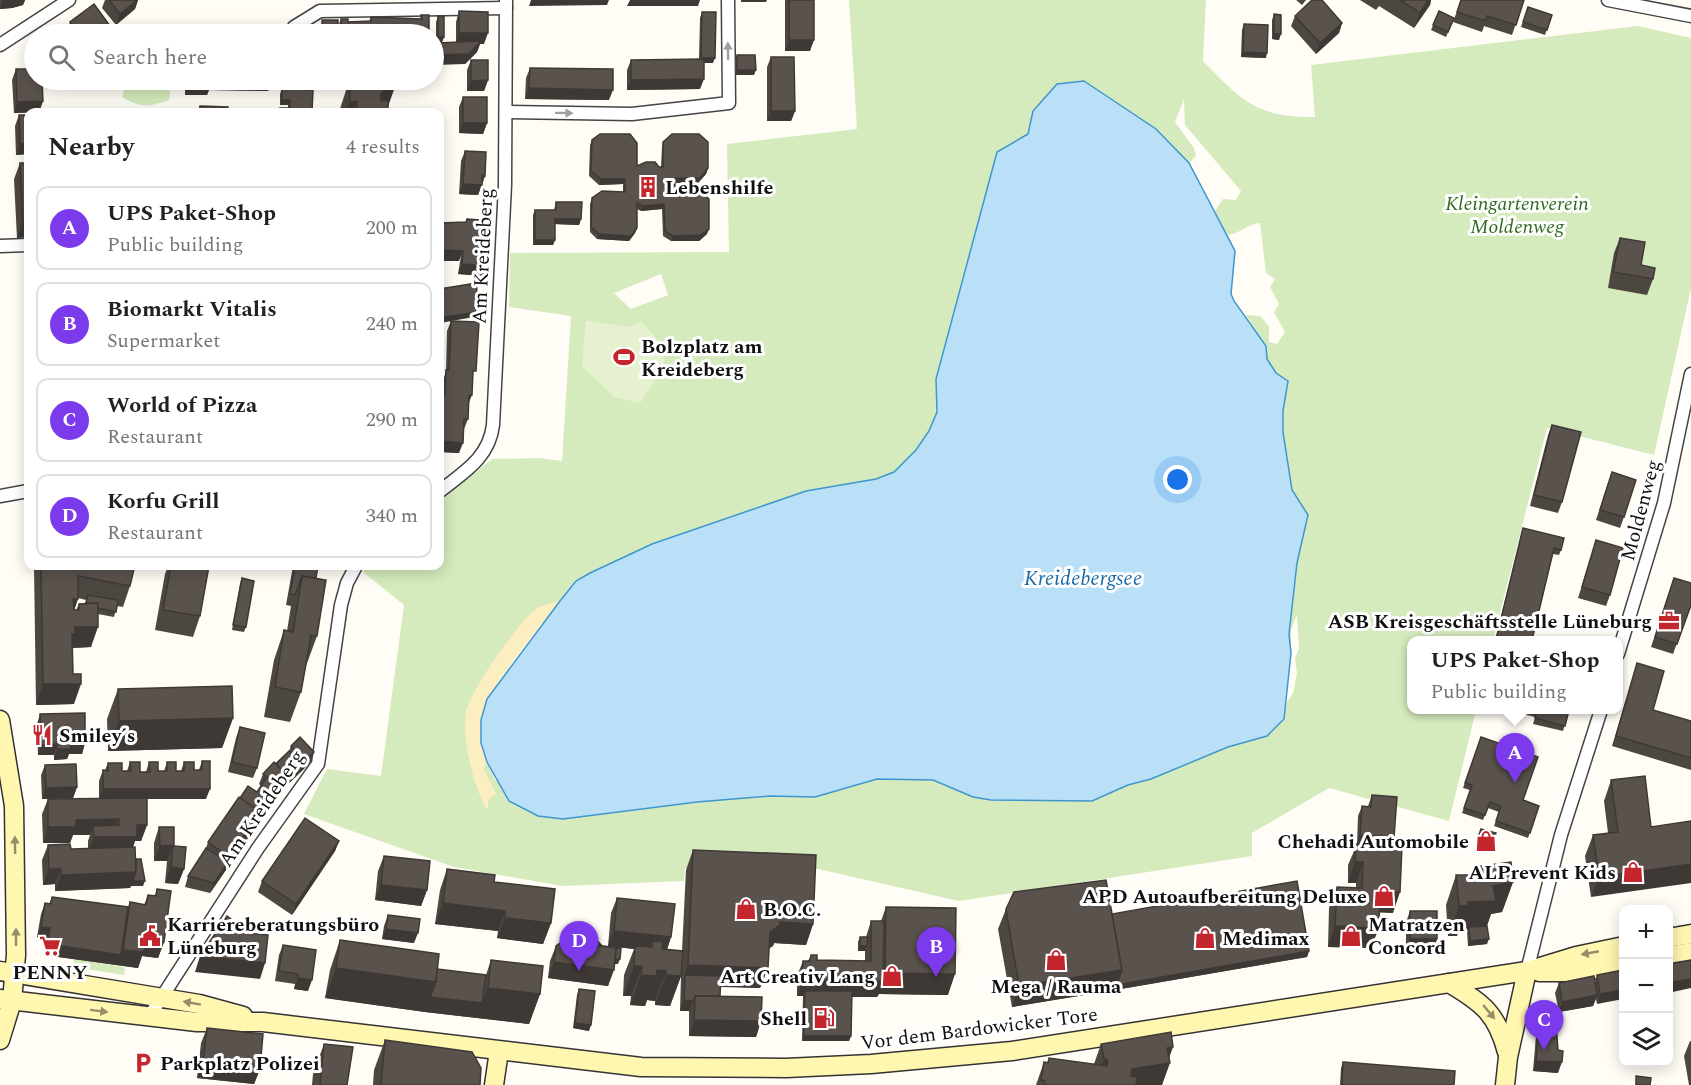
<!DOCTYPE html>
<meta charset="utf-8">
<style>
body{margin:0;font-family:Spectral,serif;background:#f6f6f6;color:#202124}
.controls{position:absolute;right:18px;bottom:18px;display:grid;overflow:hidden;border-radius:12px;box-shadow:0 3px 15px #0003}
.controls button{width:54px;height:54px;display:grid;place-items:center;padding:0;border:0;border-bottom:2px solid #e0e0e0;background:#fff;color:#202124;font:30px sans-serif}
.you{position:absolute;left:1178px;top:480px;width:21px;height:21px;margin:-15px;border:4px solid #fff;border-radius:50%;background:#1a73e8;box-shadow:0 0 0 9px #1a73e833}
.badge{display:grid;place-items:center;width:39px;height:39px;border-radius:50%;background:#7c3aed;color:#fff;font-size:20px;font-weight:700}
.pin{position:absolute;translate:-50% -50px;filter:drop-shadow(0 2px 3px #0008)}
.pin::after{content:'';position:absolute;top:32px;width:21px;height:18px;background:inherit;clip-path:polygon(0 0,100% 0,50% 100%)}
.popup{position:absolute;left:1407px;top:636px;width:216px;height:78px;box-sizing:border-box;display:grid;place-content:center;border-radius:12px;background:#fff;filter:drop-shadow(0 2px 4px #0005);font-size:20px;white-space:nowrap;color:#757577}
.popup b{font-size:22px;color:#202124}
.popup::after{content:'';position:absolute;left:50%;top:100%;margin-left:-12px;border:12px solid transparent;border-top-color:#fff}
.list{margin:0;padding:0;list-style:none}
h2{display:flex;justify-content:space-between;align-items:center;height:78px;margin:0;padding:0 24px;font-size:26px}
h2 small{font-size:20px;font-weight:400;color:#757577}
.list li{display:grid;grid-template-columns:39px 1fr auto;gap:18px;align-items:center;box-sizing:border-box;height:84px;margin:0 12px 12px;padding:0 12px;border:2px solid #e0e0e0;border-radius:12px}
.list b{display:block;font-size:22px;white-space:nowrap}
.list p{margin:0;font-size:20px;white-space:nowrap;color:#757577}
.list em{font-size:20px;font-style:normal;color:#757577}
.icon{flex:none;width:33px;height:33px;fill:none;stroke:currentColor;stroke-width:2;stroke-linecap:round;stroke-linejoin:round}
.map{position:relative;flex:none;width:1691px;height:1085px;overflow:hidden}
.search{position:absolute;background:#fff;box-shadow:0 3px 15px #0003;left:24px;top:24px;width:420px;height:66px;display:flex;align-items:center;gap:15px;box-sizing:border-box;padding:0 21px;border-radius:33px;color:#757577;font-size:22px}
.panel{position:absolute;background:#fff;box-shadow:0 3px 15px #0003;left:24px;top:108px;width:420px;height:462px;border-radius:12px}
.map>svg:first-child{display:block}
</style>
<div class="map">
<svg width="1691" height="1085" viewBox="0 0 1691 1085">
<rect width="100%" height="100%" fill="#fffdf5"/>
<g fill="#d5ebbd" fill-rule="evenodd">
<path d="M849,0H1206L1203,61C1241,100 1257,118 1315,117L1311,65L1638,26L1691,38V288L1654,455L1547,428L1493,640H1412V710H1476L1449,821L1329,788L1252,833V856L959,901L818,869L685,868L684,881L563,886L454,867L304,814L327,769L381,776L404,605L363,572L368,566H440V501L492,459L539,458L562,461L571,316L509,307L510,253L729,252L727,144L857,129ZM1184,99L1185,125L1241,191L1236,200L1223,199L1215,211L1227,235C1240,234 1247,224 1260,223L1266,273L1275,279L1270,287L1279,304L1274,312L1285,332L1277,344L1269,342V326L1260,316L1246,315L1265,346L1267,359L1276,373L1288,382L1283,411V432L1292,490L1308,515L1297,563L1289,634L1291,653V629L1297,615L1299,649L1295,658L1297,673L1293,693L1287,702L1284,719L1267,736L1228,747L1151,779L1128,785L1092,801L991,800L973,797L933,780L877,779L815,797L770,796L697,802L563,819L495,780L487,762L483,768L488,800L487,809L466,710L537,608L560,601L576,581L806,491L876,479L894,472L916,450L929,431L937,412L936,379L997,153L1028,134L1033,111L1156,129L1189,163L1196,156L1194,148L1175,122ZM661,274L668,295L631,309L614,293ZM610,326L630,327L582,366Z"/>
<path d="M140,80H172L169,100C150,107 139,108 122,97L126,83Z"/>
<polygon points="74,959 125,967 124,975 73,967"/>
</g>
<path fill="#fbeec1" d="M560,601C540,628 484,690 481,721C479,735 482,749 487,762L483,768L496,794L488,800L487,810C474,788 461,737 466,712C470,692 520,618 538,608C544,604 553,603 560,601Z"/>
<polygon fill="#e6f2cf" points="586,321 630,327 641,321 665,348 664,367 640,403 614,397 582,366"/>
<polygon fill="#b9e0f7" stroke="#3f96cf" stroke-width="1.5" points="1084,81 1156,129 1189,163 1235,251 1231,294 1234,301 1266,346 1267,359 1276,373 1288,381 1283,411 1283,432 1292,490 1308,515 1297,563 1289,634 1291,653 1284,719 1267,736 1228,747 1151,779 1128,785 1092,801 991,800 973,797 933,780 877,779 815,797 770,796 697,802 563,819 538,816 509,801 487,762 481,743 481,720 487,699 560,601 576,581 590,573 652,544 806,491 876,479 894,472 916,450 929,431 937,412 936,379 997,152 1028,134 1033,111 1057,84"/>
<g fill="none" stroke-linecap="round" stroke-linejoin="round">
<defs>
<g id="street">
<polyline points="1608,0 1691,16"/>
<polyline points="294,27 320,11 506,8"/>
<polyline points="0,45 69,0"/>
<polyline points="506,112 632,114 729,103 728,0"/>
<polyline points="0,246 28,245"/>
<path d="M440,491C464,472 489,458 493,425L505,185L506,0"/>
<polyline points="0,496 28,491"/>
<polyline points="1618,654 1664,503 1691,374"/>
<polyline points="1527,971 1561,835 1601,710"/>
<polyline points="149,1017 258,848 318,764 341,605 347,583 356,566"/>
</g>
<g id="secondary">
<polyline points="0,720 14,806 16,955 12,1001 0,1040"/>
<polyline points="1668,938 1691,934"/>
<polyline points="1668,956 1691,952"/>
<polyline points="0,971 199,1004 243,1016"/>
<polyline points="1539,972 1579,972 1624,964"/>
<path d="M1449,983C1483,1003 1497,1014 1507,1052"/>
<polyline points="0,999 197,1022 263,1022 641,1067 786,1068 871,1064 1012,1051 1527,971 1576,956 1624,946"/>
<polyline points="494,1085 499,1051"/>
<polyline points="1505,1085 1508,1057 1527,971"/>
</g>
</defs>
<use href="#street" stroke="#444" stroke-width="15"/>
<use href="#secondary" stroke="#333" stroke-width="21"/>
<use href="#street" stroke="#fff" stroke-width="12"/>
<use href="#secondary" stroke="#fff6b0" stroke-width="18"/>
</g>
<g fill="#4d4742" fill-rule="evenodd">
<polygon points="0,0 25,0 23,5 12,8 0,9"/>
<polygon points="105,0 138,0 135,9 116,25 102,8"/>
<polygon points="785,0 814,0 810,51 785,51"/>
<polygon points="1296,0 1306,0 1302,5"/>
<polygon points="1360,0 1431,0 1430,5 1414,28 1379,6 1376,10"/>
<polygon points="1461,0 1524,0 1512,35 1484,26 1482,32 1453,22"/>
<polygon points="1528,7 1552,15 1545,35 1521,27"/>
<polygon points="459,11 484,44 480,44 477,52 465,64 456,42 456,22"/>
<polygon points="1439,11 1454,18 1446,37 1431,30"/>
<polygon points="702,12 713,63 704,63 700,89 627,90 627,70 631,60 699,59 700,18"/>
<polygon points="1274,14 1279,40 1272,39 1272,20"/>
<polygon points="421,15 428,34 335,34 341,19 348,22 369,21 371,17 420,19"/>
<polygon points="438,16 444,37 442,42 436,42 436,22"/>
<polygon points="1295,16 1342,23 1339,33 1316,54 1291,26"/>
<polygon points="70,22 113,30 112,34 67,34 66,33"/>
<polygon points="1244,24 1266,58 1241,57 1242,30"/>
<polygon points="737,55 754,75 735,75 735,61"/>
<polygon points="771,57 795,111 791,121 767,121 767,67"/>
<polygon points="471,60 488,80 484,91 467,91 467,70"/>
<polygon points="530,68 609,100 525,99 526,78"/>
<polygon points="16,69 43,101 39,112 14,113 12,80"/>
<polygon points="185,80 272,80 268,91 209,90 207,95 185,95"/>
<polygon points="349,81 388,108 388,112 339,112"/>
<polygon points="282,88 312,112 278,112 280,108 288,108 288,105 280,105 280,94"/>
<polygon points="463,97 487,123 483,134 459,133 459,107"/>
<polygon points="19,115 28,115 28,154 16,155 15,126"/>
<polygon points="592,140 637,166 661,167 662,147 663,142 708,168 706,174 698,183 675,183 675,191 707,234 699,241 671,241 663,236 662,209 641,211 637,209 637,228 635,233 629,241 597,239 590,232 590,204 592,198 623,192 623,184 599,185 589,176 590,145"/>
<polygon points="465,151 485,176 478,195 459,194 461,161"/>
<polygon points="20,163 28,163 28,237 17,238 14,179"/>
<polygon points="556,202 581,219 579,225 555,224 555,240 553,245 533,245 533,215 535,210 554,210"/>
<polygon points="467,219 487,266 483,276 458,274"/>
<polygon points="1620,238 1653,279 1647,295 1608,288 1614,253"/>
<polygon points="28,246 28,306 25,306 25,255"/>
<polygon points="474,317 452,321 473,380 468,405 468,419 464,429 459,453 440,452 440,400 442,394 443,380 446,372 447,331 451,321 440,323"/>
<polygon points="1552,425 1562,502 1558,513 1530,506 1548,435"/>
<polygon points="1608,483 1624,517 1620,528 1596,520"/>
<polygon points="1523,528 1561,550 1559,555 1553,554 1532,640 1495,640"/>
<polygon points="1596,540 1610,595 1606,606 1578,598"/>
<path d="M34,566H117L130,586L123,607L117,606L114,617L98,614L91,647L72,648L74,704L36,705ZM78,598L86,600L85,604H79L76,610H74Z"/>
<polygon points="168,566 209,566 200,616 193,637 155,630 165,574"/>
<polygon points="293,566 318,566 316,578 317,636 306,666 301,692 290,722 264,717 274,660 284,630 287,631 291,606 286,605"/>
<polygon points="242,578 246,627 244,632 232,630 240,584"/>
<polygon points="1674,578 1691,605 1673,654 1651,647"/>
<polygon points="1637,663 1653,710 1691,721 1691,770 1612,746"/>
<polygon points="118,689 233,718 222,748 108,751 107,719"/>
<polygon points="1506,710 1569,710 1563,731 1533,724 1535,717"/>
<polygon points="40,714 85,743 82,754 69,754 67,759 54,760 54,755 38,755 37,724"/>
<polygon points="240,727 257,768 253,778 228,772 236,738"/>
<polygon points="1481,737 1523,800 1539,806 1528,838 1494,826 1499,812 1488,808 1483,820 1462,813 1470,790 1463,788"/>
<polygon points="291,746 314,752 310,763 285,787 255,828 210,893 185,887 188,876 206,848 208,842 240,798 257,792 261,786 259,784 263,774 289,751"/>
<polygon points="202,761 206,799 147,799 147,825 141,841 135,841 133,847 143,886 131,886 130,888 55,891 55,884 43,885 42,860 48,845 71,849 88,849 88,841 90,835 73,835 70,843 43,843 42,814 48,799 99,799 99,781 103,770 105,770 108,763 122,771 127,771 130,762 140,772 146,772 149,762 158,771 164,771 167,762 176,771 181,771 184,762 194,770 199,770"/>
<polygon points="45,765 77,787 73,798 42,799 41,775"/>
<polygon points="1611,780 1651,827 1591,897 1585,856 1593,835 1608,833 1604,801"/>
<polygon points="1372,795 1391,846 1393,913 1379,912 1371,948 1328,947 1329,908 1337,887 1356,888 1356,883 1348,883 1348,865 1357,844 1358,816 1362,806 1368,806"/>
<polygon points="159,827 174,846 184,869 178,884 165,883 167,861 154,861 154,843"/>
<polygon points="1481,829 1496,833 1491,847 1476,843"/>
<polygon points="339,841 335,851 292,915 258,892 262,881"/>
<polygon points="693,850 813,924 806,945 774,943 773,946 769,948 768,968 760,988 720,987 720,996 761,1021 756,1037 689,1036 689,1011 680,1011 681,976 670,1006 655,1005 655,1001 647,1000 645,1006 630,1005 631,996 623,996 624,975 634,949 608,946 611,913 617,898 671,937 667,950 682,951 686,870"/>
<polygon points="384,856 427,890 421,906 375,900 378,871"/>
<polygon points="1475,867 1513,882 1502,912 1491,914 1487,926 1487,944 1468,946 1467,931 1458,932 1457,936 1448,936 1446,905 1456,875 1472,875"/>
<polygon points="447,869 494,882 551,923 543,944 497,938 498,931 435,924 440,890"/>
<polygon points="157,889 164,942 158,958 142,956 138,968 44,955 46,939 37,937 41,914 45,903 49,904 52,897 128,907 130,902 144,905 148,895 155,895"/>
<polygon points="886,907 948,995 879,994 877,997 852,997 851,1036 849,1041 802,1041 803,996 797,996 797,976 803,961 808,961 811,955 817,960 865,961 865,951 858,951 858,942 860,937 866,937 871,921 881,921"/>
<polygon points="1006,909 1112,914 1309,951 1307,957 1115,990 1012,1007 998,929"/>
<polygon points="1410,911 1437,939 1433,950 1406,949 1406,922"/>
<polygon points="388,915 414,943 382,939 384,926"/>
<polygon points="340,940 437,969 486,975 491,960 540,994 529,1024 425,1012 325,998 330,970"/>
<polygon points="572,942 591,944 618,964 614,964 608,986 548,978 550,961 556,946"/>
<polygon points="283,945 308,991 294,989 295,984 275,981 279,955"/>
<polygon points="1623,970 1597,1004 1596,999 1593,1006 1559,1012 1555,993 1559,983 1595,982 1597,975"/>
<polygon points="579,989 589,1031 573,1028 577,995"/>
<polygon points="1540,1013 1558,1050 1558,1073 1533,1071 1537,1024"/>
<polygon points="207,1028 260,1069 254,1084 197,1078 201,1043"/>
<polygon points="385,1040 480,1085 373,1085 374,1070"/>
<polygon points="1690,1041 1691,1041 1691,1085 1689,1085 1684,1056"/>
<polygon points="324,1044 347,1085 312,1085 313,1074"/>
<polygon points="1101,1044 1169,1059 1162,1085 1036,1085 1044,1062 1047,1063 1049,1058 1094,1064"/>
<polygon points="1343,1062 1454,1085 1340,1085 1341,1068"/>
</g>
<g fill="#3f3936">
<polygon points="3,0 25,0 23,5 12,8 0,9"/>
<polygon points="137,0 138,0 135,9 116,25 120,14"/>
<polygon points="531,0 609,0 607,5 529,6"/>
<polygon points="630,0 700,0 698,6 627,6"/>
<polygon points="741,0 767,0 766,2 741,2"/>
<polygon points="1428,0 1431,0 1430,5 1414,28 1420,13"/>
<polygon points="1342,23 1339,33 1316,54 1320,43"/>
<polygon points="338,26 336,32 320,32 322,27"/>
<polygon points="459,33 488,33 484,44 480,44 477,52 465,64 434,65 434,55 456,43"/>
<polygon points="1274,34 1281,34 1279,40 1272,39"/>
<polygon points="438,37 444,37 442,42 436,42"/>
<polygon points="789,40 814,40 810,51 785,51"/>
<polygon points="1243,52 1267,53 1266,58 1241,57"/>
<polygon points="701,58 715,58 713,63 699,63"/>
<polygon points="737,70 756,70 754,75 735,75"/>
<polygon points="704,79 700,89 627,90 631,80"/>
<polygon points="190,80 272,80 268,91 209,90 207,95 185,95"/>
<polygon points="488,80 484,91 467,91 471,81"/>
<polygon points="387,87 395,87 386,112 374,112 381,94"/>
<polygon points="529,88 613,90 609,100 525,99"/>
<polygon points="282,100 290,100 288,105 280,105"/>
<polygon points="43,101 39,112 14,113 17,102"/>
<polygon points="357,101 353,112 346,112 350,102"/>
<polygon points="771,111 795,111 791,121 767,121"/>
<polygon points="463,123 487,123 483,134 459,133"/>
<polygon points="20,144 28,144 28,154 16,155"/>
<polygon points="708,168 706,174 698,183 673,183 675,178"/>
<polygon points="482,175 485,176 478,195 459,194 463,184"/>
<polygon points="601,179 625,179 623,184 599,185"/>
<polygon points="664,204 662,209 641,211 643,206"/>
<polygon points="555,219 581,219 579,225 553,224"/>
<polygon points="23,222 28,222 28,237 17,238"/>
<polygon points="637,228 635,233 629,241 597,239 599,234"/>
<polygon points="709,229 707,234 699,241 671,241 673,236"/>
<polygon points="535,240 555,240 553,245 533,245"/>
<polygon points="440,250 463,251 459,261 440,261"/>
<polygon points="462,264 487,266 483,276 458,274"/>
<polygon points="28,295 28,306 25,306"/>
<polygon points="476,312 474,317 440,323 440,318"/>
<polygon points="469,395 472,395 468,405"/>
<polygon points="440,441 463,443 459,453 440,452"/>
<polygon points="73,599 78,599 71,620"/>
<polygon points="75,627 98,627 91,647 70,648 65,654"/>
<polygon points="43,684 81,684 74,704 36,705"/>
<polygon points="233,718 222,748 108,751 119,721"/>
<polygon points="85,743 82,754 69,754 67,759 54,760 57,749 70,744"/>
<polygon points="57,744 54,755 38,755 41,745"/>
<polygon points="314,752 310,763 285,787 286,782 303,766 305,760"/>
<polygon points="288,777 285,787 255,828 210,893 214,883 228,863 229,857 260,812"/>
<polygon points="77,787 73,798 42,799 46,788"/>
<polygon points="103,789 210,789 206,799 99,799"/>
<polygon points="119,819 113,835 93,826 90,835 73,835 70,843 43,843 48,827 76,820"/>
<polygon points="137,825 147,825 141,841 135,841 131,852 88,852 94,837"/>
<polygon points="1360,835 1394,837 1391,848 1356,846"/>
<polygon points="339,841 335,851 292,915 296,904"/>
<polygon points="160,846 173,846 167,861 154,861"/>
<polygon points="1355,862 1363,862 1356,883 1348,883"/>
<polygon points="1691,864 1691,883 1591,897 1599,877"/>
<polygon points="171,867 184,869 178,884 165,883"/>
<polygon points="49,869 61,869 55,884 43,885"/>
<polygon points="136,872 145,881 143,886 131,886 130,888 55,891 61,875"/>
<polygon points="1513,882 1502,912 1491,914 1485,931 1469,927 1467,931 1458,932 1457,936 1448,936 1459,906 1468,902 1493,886"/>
<polygon points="381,885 427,890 421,906 375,900"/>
<polygon points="1380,892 1400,892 1393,913 1372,912"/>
<polygon points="443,903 505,911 498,931 435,924"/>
<polygon points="505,918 551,923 543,944 497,938"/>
<polygon points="780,922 813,924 806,945 774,943 773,946 762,953 770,932"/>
<polygon points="1335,926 1379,928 1371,948 1328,947"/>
<polygon points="41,927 50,928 46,939 37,937"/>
<polygon points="386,929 418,933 414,943 382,939"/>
<polygon points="614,931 671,937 666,952 652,947 652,941 649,950 635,946 634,949 608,946"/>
<polygon points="1410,939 1437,939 1433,950 1406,949"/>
<polygon points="1489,939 1487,944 1468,946 1470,941"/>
<polygon points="145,940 164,942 158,958 142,956 138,968 44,955 48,944 121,955 123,950"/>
<polygon points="860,946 867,946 865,951 858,951"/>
<polygon points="1309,951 1307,957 1115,990 1012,1007 1019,986 1122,970"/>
<polygon points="200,956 265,963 260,979 195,972"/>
<polygon points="557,957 620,959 618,964"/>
<polygon points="554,962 614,970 608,986 548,978"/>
<polygon points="688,965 768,968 760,988 684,985 685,975"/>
<polygon points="634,966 642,966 631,996 623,996"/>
<polygon points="336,968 436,982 482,1003 488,988 540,994 529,1024 425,1012 325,998"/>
<polygon points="657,970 666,971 655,1001 647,1000 645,1006 630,1005 641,975"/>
<polygon points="885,973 955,974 948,995 879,994 877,997 805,996 805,991 803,996 797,996 802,980 882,981"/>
<polygon points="666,975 681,976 670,1006 655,1005"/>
<polygon points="298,978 312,980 308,991 294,989"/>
<polygon points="1691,979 1691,988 1668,993 1668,983"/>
<polygon points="1623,990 1623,999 1597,1004 1600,994"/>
<polygon points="1597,995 1593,1006 1559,1012 1562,1002"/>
<polygon points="684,1000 693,1001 689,1011 680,1011"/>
<polygon points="694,1020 761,1021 756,1037 689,1036"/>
<polygon points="575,1023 591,1025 589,1031 573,1028"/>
<polygon points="804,1036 851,1036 849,1041 802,1041"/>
<polygon points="1173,1047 1167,1064 1170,1063 1162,1085 1126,1085 1132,1069 1167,1048"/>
<polygon points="1104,1059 1108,1060 1099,1085 1094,1085"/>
<polygon points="1536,1061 1562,1062 1558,1073 1533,1071"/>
<polygon points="203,1063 260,1069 254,1084 197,1078"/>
</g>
<g fill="#5a524d" stroke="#3f3936" stroke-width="1.5">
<polygon points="109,0 137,0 120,14"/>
<rect x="789" y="0" width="25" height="40"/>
<polygon points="1312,0 1322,0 1342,23 1320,43 1295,16"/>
<polygon points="1400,0 1428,0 1420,13"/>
<polygon points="1461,0 1524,0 1516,25 1487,16 1485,21 1457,12"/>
<polygon points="94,4 113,30 107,34 79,34 70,22"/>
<polygon points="1528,7 1552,15 1547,30 1523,22"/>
<polygon points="459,11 488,12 488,33 459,33"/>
<polygon points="1439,11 1454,18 1448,32 1433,25"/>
<polygon points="702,12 716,12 715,58 701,58"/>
<polygon points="1274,14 1281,15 1281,34 1274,34"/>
<polygon points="421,15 429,15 429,31 424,31 425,34 341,34 341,19 348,19 348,22 371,21 371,17 422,19"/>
<rect x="438" y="16" width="6" height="21"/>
<polygon points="322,20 338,20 338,26 322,27"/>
<polygon points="1244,24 1268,25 1267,53 1243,52"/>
<polygon points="213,27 274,28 274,34 213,34"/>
<polygon points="481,41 469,54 434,55 434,48 438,43"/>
<polygon points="737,55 755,55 756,70 737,70"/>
<polygon points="771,57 794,57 795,111 771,111"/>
<polygon points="704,59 704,79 631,80 631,60"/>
<polygon points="471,60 488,60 488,80 471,81"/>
<polygon points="530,68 613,69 613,90 529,88"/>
<polygon points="16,69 34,69 34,80 42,80 43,101 17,102"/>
<polygon points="351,80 396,80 395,87 387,87 381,94 381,101 388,100 388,112 357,112 357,101 350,102 349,81"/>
<polygon points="282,88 313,90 312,112 280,112 280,108 290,108 290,100 282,100"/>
<rect x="463" y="97" width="24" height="26"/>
<polygon points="200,106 228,107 227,112 196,112 199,112"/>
<polygon points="19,115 28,115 28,144 20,144"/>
<polygon points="600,134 630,134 637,143 637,166 646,162 655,162 659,167 663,167 663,142 672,134 699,134 708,142 708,168 700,178 675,178 675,191 699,190 709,199 709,229 701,235 673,236 665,231 664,204 643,206 637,203 637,228 631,236 599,234 591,227 592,198 602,191 625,192 625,179 601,179 591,171 592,140"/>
<polygon points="465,151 486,152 485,176 482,175 482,185 463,184"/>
<polygon points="20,163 28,163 28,222 23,222"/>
<polygon points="556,202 582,202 581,219 555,219 555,240 535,240 535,210 556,210"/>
<polygon points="467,219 493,221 487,266 462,264 463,251 440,250 440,223 466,222"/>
<polygon points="1620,238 1645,242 1641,265 1655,268 1653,279 1613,272"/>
<polygon points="477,283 476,312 440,318 440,289"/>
<polygon points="451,321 479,322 476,371 473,371 472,395 469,395 468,419 464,419 463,443 440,441 440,418 441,418 442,394 445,394 446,370 449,370"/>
<polygon points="1552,425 1581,432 1562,502 1534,495"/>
<polygon points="1612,472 1636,480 1624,517 1600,510"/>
<polygon points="1523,528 1564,538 1561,550 1554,548 1532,640 1496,640"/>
<polygon points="1596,540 1623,548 1610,595 1582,587"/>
<polygon points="41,566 117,566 134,569 130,586 78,576 78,599 73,599 74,610 79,610 79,604 98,603 98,627 75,627 75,634 72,634 73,674 81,674 81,684 43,684"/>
<polygon points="171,566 209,566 200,616 163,610"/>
<polygon points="295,566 318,566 316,578 302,576 295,595 290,594"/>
<polygon points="302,576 326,580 317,636 311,635 301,692 275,687 284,630 293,632"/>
<polygon points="242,578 254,581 246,627 233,625"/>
<polygon points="1674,578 1691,583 1691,605 1677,644 1655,637"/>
<polygon points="88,595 118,600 116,612 98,608 98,603 86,603"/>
<polygon points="1637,663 1664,671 1653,710 1691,721 1691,758 1616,736"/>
<polygon points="232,686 233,718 119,721 118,689"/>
<polygon points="1529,710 1569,710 1565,726 1535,718 1537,711"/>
<polygon points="85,713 85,743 70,744 71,749 57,749 57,744 41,745 40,714"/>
<polygon points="240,727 265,733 257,768 232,762"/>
<polygon points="300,737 314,752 305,760 291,746"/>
<polygon points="1481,737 1538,757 1523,800 1539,806 1530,833 1496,821 1501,806 1490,802 1485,815 1464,808 1472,785 1465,783"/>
<polygon points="289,751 303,766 286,782 288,777 276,764"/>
<polygon points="202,761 210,761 210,789 103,789 103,770 108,771 108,763 122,763 122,771 131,771 130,762 140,762 140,772 150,772 149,762 158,762 158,771 167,771 167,762 176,762 176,771 184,771 184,762 194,762 194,770 202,770"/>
<polygon points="274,762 288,777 258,817 260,812 240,798 248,786 257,792 267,777 263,774"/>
<polygon points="76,764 77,787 46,788 45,765"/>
<polygon points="1645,776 1651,827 1691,821 1691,864 1599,877 1593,835 1618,832 1611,780"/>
<polygon points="1372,795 1397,797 1394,837 1360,835 1362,806 1371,807"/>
<polygon points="239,797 260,812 229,857 208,842"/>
<polygon points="147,798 147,825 137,825 137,837 94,837 93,826 119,825 119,819 76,820 76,827 48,827 48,799"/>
<polygon points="305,818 339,841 296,904 262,881"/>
<polygon points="159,827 174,827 174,845 160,846"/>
<polygon points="1481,829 1496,833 1493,842 1478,838"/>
<polygon points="70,844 71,849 135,847 136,872 61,875 61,869 49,869 48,845"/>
<polygon points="1356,844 1402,846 1400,892 1380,892 1379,928 1335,926 1337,887 1362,888 1363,862 1355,862"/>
<polygon points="173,846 186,847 184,869 171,867"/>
<polygon points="206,848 228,862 214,883 188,876"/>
<polygon points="693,850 816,855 813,924 780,922 780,925 770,932 768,968 688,965"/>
<polygon points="384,856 430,861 427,890 381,885"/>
<polygon points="136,859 141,859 145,881 133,881 136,872"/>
<polygon points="1511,862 1513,882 1493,886 1496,901 1468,902 1468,906 1459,906 1456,875 1476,875 1475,867"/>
<polygon points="447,869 495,875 494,882 555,889 551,923 505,918 505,911 443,903"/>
<polygon points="1106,880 1122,970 1019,986 1006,909 1014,892"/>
<polygon points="1297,881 1309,951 1117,985 1122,970 1112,914"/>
<polygon points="157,889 171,891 164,942 145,940 144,952 123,950 130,902 146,905 148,895 156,896"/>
<polygon points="52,897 128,907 121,955 48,944 50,928 41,927 45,903 51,904"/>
<polygon points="617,898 675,904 671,937 614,931"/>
<polygon points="886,907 956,908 955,974 885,973"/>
<rect x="1410" y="911" width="27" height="28"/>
<polygon points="388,915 420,919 418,933 386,929"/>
<polygon points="227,916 240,926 237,932 268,935 265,963 200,956"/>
<polygon points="871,921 884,921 883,981 802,980 803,961 810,961 811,955 817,955 817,960 871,961"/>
<polygon points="1487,926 1489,939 1470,941 1469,927"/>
<polygon points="566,936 572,942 576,938 582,944 586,939 591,944 596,939 602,946 621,948 620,959 615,959 616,948 563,941 560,943"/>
<polygon points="860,937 868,937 867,946 860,946"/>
<polygon points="340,940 439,954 436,982 336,968"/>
<polygon points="563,941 616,948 614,970 554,962 556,946"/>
<polygon points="652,941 663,942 662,949 683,951 681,976 666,975 666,971 657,970 656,976 641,975 642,966 634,966 635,946 652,947"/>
<polygon points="283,945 316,950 312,980 298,978 298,974 279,971"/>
<polygon points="491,960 543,966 540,994 488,988"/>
<polygon points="1691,960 1691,979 1668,983 1668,964"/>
<polygon points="437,969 486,975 482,1003 430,997 436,982"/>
<polygon points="1623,970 1623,990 1600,994 1597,975"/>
<polygon points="685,975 721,976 720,996 695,996 693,1001 684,1000"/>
<polygon points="1594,976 1597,995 1562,1002 1559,983"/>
<polygon points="579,989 595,991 591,1025 575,1023"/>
<polygon points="805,991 852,991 851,1036 804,1036"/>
<polygon points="695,996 762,997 761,1021 694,1020"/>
<polygon points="1555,1011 1558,1050 1563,1051 1562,1062 1536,1061 1540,1013"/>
<polygon points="207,1028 263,1034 260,1069 203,1063"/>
<polygon points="1171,1032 1173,1047 1167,1048 1170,1063 1132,1069 1131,1076 1137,1077 1136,1085 1044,1085 1045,1081 1041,1080 1044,1062 1048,1063 1049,1058 1107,1066 1108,1060 1104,1059 1101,1044"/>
<polygon points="385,1040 472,1052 481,1068 480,1085 381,1085"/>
<polygon points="324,1044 353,1047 347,1085 320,1085"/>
<polygon points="1343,1062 1455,1071 1454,1085 1342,1085"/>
<polygon points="1636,1076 1651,1078 1650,1085 1636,1085"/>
</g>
<defs><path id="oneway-solid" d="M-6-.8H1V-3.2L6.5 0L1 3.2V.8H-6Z" transform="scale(1.5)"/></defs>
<g fill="#a0a0a0">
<use href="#oneway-solid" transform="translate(728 51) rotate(-91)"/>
<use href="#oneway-solid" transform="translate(564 113) rotate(1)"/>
</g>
<g fill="#948f68">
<use href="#oneway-solid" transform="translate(15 845) rotate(-91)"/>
<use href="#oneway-solid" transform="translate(16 937) rotate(-90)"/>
<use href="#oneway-solid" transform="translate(1590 953) rotate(169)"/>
<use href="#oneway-solid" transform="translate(192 1003) rotate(-170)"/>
<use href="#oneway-solid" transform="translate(99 1011) rotate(7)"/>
<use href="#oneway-solid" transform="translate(1489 1012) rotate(50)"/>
</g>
<defs>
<symbol id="building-bare" viewBox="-9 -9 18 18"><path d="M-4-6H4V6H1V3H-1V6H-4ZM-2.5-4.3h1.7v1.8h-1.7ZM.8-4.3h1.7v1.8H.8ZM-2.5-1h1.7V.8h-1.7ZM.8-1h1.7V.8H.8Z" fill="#c4262e" stroke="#fff" stroke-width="2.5" paint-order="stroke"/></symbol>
<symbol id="stadium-bare" viewBox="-9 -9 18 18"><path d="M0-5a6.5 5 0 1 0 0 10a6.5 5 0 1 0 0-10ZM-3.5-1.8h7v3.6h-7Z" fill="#c4262e" stroke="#fff" stroke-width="2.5" paint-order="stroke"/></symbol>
<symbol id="office-bare" viewBox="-9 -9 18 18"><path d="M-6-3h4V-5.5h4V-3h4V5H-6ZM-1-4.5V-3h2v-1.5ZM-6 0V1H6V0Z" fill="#c4262e" stroke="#fff" stroke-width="2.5" paint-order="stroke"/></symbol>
<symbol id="restaurant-bare" viewBox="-9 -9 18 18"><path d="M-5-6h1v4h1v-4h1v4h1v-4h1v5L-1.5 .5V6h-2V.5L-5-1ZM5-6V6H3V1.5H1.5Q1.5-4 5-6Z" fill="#c4262e" stroke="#fff" stroke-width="2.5" paint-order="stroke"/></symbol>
<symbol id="shop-bare" viewBox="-9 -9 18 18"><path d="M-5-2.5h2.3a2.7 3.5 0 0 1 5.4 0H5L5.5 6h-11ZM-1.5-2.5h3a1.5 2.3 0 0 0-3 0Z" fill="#c4262e" stroke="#fff" stroke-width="2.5" paint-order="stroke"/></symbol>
<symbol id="civic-bare" viewBox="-9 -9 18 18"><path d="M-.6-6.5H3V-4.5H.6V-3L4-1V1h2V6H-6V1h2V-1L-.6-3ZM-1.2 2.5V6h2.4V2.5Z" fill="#c4262e" stroke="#fff" stroke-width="2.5" paint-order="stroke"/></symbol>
<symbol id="supermarket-bare" viewBox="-9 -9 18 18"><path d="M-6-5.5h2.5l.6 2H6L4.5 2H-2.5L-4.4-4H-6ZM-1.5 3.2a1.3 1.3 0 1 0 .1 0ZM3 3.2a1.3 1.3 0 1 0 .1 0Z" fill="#c4262e" stroke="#fff" stroke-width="2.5" paint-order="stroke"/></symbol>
<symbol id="fuel-bare" viewBox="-9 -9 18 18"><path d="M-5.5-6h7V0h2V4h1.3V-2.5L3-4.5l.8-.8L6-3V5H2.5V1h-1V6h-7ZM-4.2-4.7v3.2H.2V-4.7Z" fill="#c4262e" stroke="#fff" stroke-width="2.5" paint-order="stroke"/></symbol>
<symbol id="parking-bare" viewBox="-9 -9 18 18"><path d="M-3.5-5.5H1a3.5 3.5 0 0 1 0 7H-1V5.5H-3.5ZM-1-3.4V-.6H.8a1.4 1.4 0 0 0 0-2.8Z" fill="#c4262e" stroke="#fff" stroke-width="2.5" paint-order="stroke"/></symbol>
</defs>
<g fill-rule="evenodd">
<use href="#building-bare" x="633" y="172" width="30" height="30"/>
<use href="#stadium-bare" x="609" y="342" width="30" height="30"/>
<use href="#office-bare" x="1654" y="606" width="30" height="30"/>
<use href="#restaurant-bare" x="27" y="720" width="30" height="30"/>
<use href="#shop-bare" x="1471" y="826" width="30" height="30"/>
<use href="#shop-bare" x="1618" y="857" width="30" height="30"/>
<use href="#shop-bare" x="1369" y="881" width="30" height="30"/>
<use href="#shop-bare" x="731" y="894" width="30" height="30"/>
<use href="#civic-bare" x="135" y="921" width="30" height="30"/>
<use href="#shop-bare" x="1336" y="921" width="30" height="30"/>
<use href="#shop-bare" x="1190" y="923" width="30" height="30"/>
<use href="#supermarket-bare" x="35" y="931" width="30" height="30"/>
<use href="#shop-bare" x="1041" y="945" width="30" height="30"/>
<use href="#shop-bare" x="877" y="961" width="30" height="30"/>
<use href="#fuel-bare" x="809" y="1003" width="30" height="30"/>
<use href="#parking-bare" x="128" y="1048" width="30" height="30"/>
</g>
<g text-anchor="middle" stroke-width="6" stroke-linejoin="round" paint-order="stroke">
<g font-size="20" font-weight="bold" fill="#111" stroke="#fff" text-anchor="start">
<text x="665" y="194">Lebenshilfe</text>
<text x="641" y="353">Bolzplatz am<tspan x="641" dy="23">Kreideberg</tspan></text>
<text x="1652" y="628" text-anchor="end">ASB Kreisgeschäftsstelle Lüneburg</text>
<text x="59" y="742">Smiley´s</text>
<text x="1469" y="848" text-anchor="end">Chehadi Automobile</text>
<text x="1616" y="879" text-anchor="end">ALPrevent Kids</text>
<text x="1367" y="903" text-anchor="end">APD Autoaufbereitung Deluxe</text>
<text x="763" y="916">B.O.C.</text>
<text x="167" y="931">Karriereberatungsbüro<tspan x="167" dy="23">Lüneburg</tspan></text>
<text x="1368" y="931">Matratzen<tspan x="1368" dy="23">Concord</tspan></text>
<text x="1222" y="945">Medimax</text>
<text x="50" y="979" text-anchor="middle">PENNY</text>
<text x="875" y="983" text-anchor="end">Art Creativ Lang</text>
<text x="1056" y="993" text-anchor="middle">Mega / Rauma</text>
<text x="807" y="1025" text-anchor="end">Shell</text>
<text x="160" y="1070">Parkplatz Polizei</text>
</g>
<g font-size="20" font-style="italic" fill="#2f6b1f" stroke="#fff">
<text x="1517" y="210">Kleingartenverein<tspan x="1517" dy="23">Moldenweg</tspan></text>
</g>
<g font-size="20" fill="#111" stroke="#fff">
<text transform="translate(482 256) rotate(-87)" y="7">Am Kreideberg</text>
<text transform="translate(1640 510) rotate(-75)" y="7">Moldenweg</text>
<text transform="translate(261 808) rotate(-56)" y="7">Am Kreideberg</text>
<text transform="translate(979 1028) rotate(-7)" y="7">Vor dem Bardowicker Tore</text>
</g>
<g font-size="21" font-style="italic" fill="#1768a6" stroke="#fff">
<text x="1083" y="585">Kreidebergsee</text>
</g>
</g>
</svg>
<div class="controls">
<button>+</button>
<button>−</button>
<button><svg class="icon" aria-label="layers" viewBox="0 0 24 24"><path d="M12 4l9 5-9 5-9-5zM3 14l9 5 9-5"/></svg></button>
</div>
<div class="you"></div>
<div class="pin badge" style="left:1515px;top:783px">A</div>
<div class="popup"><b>UPS Paket-Shop</b>Public building</div>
<div class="pin badge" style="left:936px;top:977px">B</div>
<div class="pin badge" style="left:1544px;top:1050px">C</div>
<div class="pin badge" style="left:579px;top:971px">D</div>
<div class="search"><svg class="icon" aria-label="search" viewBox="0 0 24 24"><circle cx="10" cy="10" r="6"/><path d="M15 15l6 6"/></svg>Search here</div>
<section class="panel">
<h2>Nearby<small>4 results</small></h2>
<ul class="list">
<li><span class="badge">A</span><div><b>UPS Paket-Shop</b><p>Public building</p></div><em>200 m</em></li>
<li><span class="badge">B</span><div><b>Biomarkt Vitalis</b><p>Supermarket</p></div><em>240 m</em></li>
<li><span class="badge">C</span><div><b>World of Pizza</b><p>Restaurant</p></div><em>290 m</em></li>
<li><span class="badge">D</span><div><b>Korfu Grill</b><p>Restaurant</p></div><em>340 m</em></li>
</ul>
</section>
</div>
